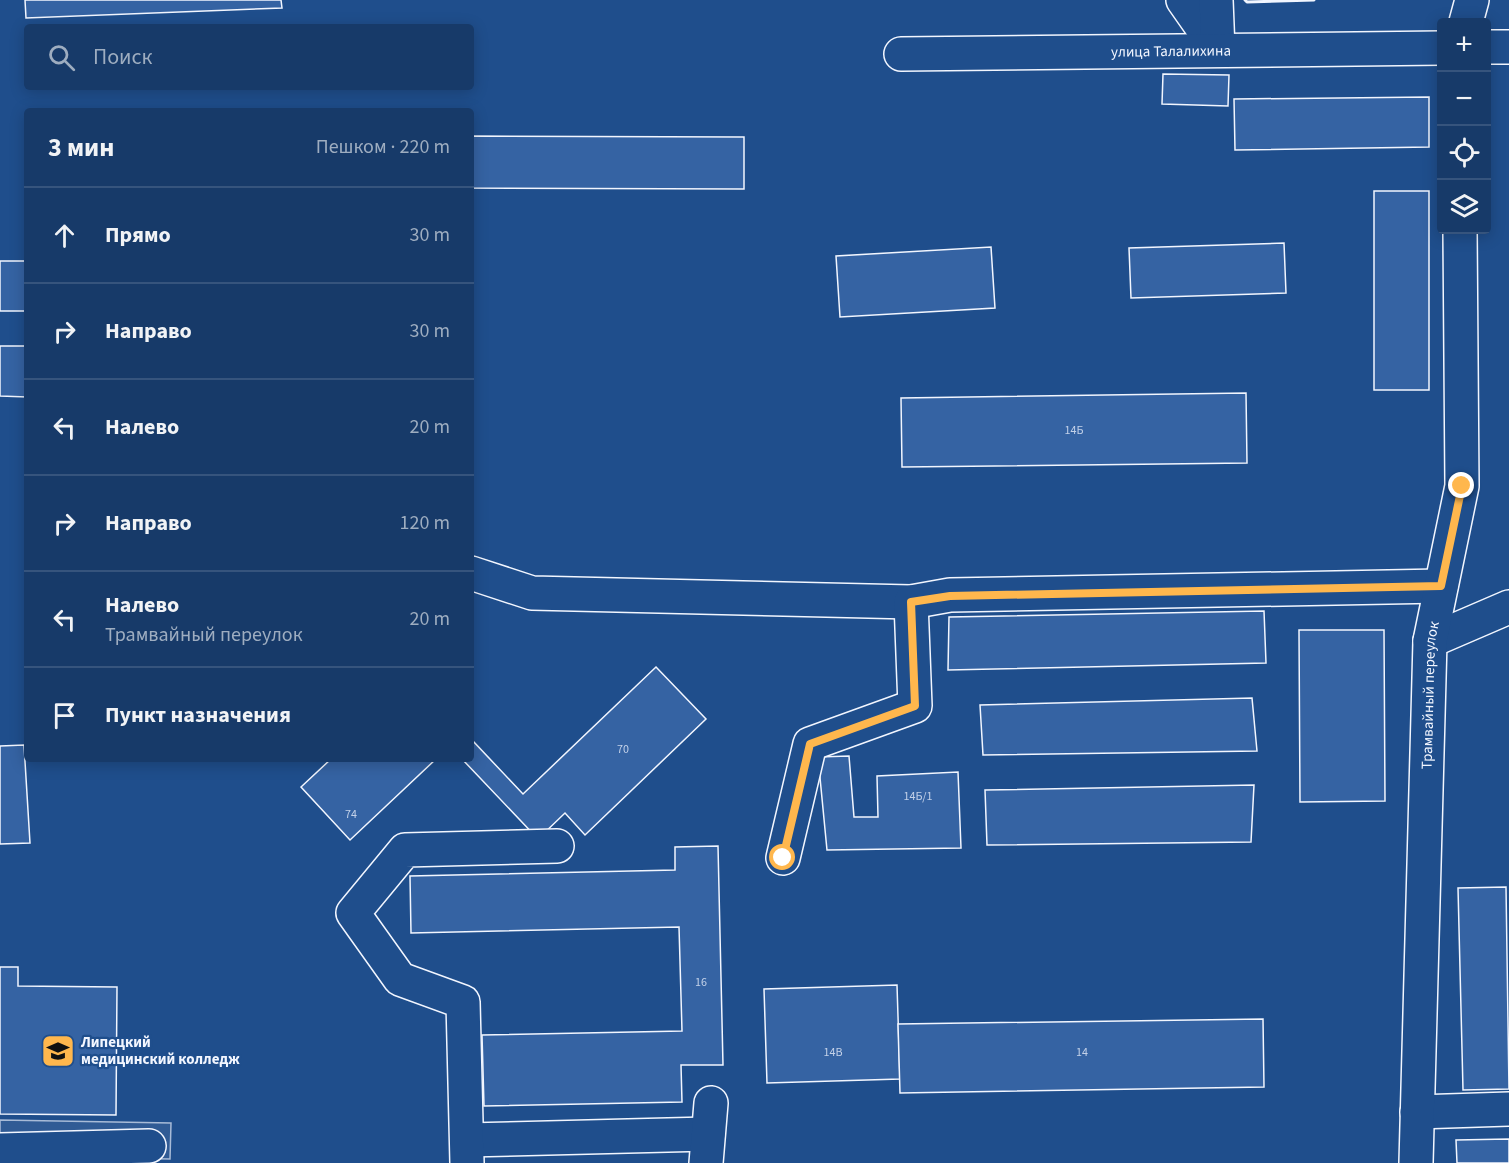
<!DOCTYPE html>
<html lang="ru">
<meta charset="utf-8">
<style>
body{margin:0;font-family:"Source Sans 3",sans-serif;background:#20416f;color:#f1f3f6}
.controls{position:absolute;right:18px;top:18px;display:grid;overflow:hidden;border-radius:6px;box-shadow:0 3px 15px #0003}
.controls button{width:54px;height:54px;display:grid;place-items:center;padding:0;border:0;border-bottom:2px solid #36547d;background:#173a69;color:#f1f3f6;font:30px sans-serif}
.stop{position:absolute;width:18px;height:18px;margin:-14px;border:4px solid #ffb74d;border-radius:50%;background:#fff}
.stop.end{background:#ffb74d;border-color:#fff;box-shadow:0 2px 6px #0008}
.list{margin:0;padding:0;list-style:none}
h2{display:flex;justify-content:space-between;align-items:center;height:78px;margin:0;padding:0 24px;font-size:26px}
h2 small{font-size:20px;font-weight:400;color:#9eadc0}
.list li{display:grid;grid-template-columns:39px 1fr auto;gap:18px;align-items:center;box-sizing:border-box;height:96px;padding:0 24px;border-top:2px solid #36547d}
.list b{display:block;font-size:22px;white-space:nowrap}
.list p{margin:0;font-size:20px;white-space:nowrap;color:#9eadc0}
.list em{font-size:20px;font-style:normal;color:#9eadc0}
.icon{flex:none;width:33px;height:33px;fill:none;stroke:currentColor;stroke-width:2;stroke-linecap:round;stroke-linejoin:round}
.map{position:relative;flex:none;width:1509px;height:1163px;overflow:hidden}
.search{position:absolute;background:#173a69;box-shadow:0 3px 15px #0003;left:24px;top:24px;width:450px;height:66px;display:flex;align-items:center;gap:15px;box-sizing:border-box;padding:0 21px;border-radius:6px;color:#9eadc0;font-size:22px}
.panel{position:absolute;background:#173a69;box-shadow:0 3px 15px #0003;left:24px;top:108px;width:450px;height:654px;border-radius:6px}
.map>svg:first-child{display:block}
</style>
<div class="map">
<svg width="1509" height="1163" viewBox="0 0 1509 1163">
<rect width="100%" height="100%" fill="#1f4e8c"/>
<polygon fill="#305b95" stroke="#a8bbd7" stroke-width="1.5" points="0,1120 171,1123 170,1159 49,1157 0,1163"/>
<g fill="#3563a3" stroke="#f2f6ff" stroke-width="1.5">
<polygon points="25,0 281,0 282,8 26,18"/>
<polygon points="1163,74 1229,75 1228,106 1162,104"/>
<polygon points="1429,97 1429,147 1235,150 1234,99"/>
<polygon points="471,136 744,137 744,189 471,188"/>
<rect x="1374" y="191" width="55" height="199"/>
<polygon points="1284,243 1286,293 1131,298 1129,248"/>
<polygon points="991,247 995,308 840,317 836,256"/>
<rect x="0" y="261" width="27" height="50"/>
<polygon points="0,346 27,346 27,397 0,396"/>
<polygon points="1246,393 1247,463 902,467 901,398"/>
<polygon points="1264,611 1266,663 948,670 949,617"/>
<polygon points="1299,630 1384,630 1385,801 1300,802"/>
<polygon points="656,667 706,719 585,835 565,813 538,839 462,759 471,759 471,739 523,794"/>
<polygon points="1252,698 1257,751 983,755 980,705"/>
<polygon points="24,745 30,843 0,844 0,746"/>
<polygon points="849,756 854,817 878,817 877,776 958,772 961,848 827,850 818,757"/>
<polygon points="331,759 436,759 350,840 301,787"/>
<polygon points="1254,785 1251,842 987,845 985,790"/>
<polygon points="718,846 723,1065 681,1065 682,1102 484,1106 482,1035 682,1031 679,927 411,933 410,876 675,870 675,847"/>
<polygon points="1506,887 1509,1089 1463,1090 1458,888"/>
<polygon points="0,967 18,967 18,986 117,987 116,1115 0,1114"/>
<polygon points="897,985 900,1079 767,1083 764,989"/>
<polygon points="1263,1019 1264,1087 900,1093 898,1024"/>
<polygon points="1509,1139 1509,1163 1457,1163 1456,1140"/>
</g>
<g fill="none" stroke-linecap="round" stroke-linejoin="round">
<defs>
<g id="minor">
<polyline points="1183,0 1218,50"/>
<polyline points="1216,0 1218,50"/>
<polyline points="1466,22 1472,0"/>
<polyline points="1486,47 1509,47"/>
<path id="s1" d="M901,54L1442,48"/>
<polyline points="471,573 532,593 911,602 950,595 1441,586"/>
<polyline points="1430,641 1509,607"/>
<polyline points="783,858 810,744 915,706 911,602"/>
<polyline points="1417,1112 1509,1109"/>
<polyline points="467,1140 708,1134"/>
<polyline points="0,1150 149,1146"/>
<polyline points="467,1163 463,1002 400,979 353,913 405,850 557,846"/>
<polyline points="706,1163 711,1103"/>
<path id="s2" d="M1416,1163L1430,641L1462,486L1460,230"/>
</g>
</defs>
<use href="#minor" stroke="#f2f6ff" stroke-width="36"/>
<use href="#minor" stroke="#1f4e8c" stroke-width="33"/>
<polyline stroke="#f2f6ff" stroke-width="3" points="1245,0 1247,2 1314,0"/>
</g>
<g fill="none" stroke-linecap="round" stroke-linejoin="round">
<polyline stroke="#ffb74d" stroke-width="8" points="783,858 810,744 915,706 911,602 950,596 1441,586 1462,486"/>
</g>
<defs>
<symbol id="university-square" viewBox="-11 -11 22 22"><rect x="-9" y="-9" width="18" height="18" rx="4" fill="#ffb74d" stroke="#1f4e8c"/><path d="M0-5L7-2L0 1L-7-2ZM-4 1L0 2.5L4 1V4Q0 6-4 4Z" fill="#111"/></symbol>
</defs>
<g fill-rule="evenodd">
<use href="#university-square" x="39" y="1032" width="38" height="38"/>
</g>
<g text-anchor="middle" stroke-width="4.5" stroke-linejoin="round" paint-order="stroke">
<g font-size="12" fill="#c3d1e8">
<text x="1074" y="434">14Б</text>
<text x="623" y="753">70</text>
<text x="918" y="800">14Б/1</text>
<text x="351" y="818">74</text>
<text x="701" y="986">16</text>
<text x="833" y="1056">14В</text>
<text x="1082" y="1056">14</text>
</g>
<g font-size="15" fill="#f2f6ff" stroke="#1f4e8c">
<text dy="5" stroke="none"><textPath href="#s1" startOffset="270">улица Талалихина</textPath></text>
<text dy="5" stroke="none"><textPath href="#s2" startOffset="468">Трамвайный переулок</textPath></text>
</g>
<g font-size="15" font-weight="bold" fill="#f2f6ff" stroke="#1f4e8c" text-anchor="start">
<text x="81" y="1047">Липецкий<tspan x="81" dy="17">медицинский колледж</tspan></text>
</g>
</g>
</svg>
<div class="controls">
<button>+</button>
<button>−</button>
<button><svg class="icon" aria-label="locate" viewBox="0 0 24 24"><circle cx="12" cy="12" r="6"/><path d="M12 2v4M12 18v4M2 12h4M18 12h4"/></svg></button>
<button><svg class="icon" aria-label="layers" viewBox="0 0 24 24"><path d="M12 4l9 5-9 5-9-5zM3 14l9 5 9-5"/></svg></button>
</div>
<div class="stop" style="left:783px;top:858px"></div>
<div class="stop end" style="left:1462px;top:486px"></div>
<div class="search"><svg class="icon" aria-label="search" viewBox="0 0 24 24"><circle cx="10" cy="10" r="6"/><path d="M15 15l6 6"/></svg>Поиск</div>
<section class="panel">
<h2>3 мин<small>Пешком · 220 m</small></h2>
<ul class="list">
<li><svg class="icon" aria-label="ahead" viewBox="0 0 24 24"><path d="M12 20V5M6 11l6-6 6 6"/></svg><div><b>Прямо</b></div><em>30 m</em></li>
<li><svg class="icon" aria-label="right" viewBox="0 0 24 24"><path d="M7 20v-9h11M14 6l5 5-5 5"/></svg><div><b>Направо</b></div><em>30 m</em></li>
<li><svg class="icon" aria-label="left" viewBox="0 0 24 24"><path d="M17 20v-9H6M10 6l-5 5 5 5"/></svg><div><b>Налево</b></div><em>20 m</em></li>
<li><svg class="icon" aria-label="right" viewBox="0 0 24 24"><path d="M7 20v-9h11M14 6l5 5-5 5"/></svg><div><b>Направо</b></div><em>120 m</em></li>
<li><svg class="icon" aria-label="left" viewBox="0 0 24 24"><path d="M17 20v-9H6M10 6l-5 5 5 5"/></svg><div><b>Налево</b><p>Трамвайный переулок</p></div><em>20 m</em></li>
<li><svg class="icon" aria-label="arrive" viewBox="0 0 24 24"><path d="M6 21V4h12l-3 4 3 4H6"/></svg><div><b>Пункт назначения</b></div></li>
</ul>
</section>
</div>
